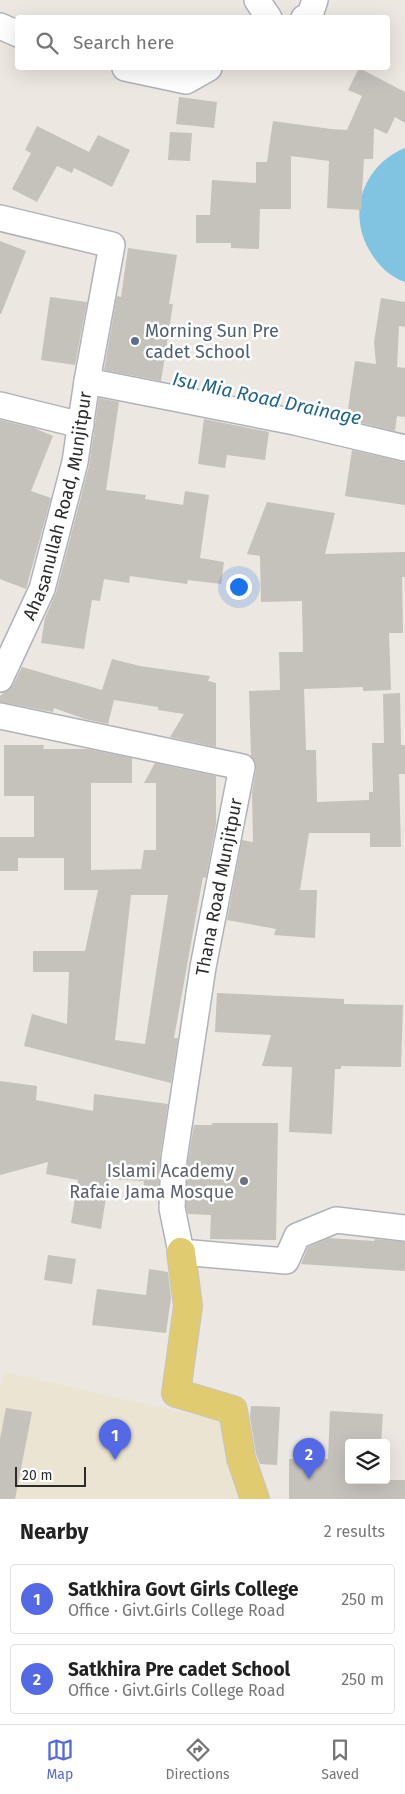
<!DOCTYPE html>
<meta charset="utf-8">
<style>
body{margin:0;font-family:"Fira Sans",sans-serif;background:#f6f6f6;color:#222}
.controls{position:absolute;right:15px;bottom:15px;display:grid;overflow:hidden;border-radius:5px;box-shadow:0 5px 20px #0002}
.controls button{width:45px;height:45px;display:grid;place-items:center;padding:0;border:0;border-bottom:1px solid #e0e0e0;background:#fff;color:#222;font:25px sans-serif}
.scale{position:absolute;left:15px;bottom:12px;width:71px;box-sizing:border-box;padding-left:5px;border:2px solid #2c2c2c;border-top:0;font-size:14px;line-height:18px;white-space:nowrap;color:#2c2c2c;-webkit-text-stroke:4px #fff;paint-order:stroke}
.you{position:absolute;left:238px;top:586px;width:18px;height:18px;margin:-12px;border:4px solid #fff;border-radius:50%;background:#1a73e8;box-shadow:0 0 0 8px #1a73e833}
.badge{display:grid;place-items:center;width:32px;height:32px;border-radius:50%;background:#5369e6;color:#fff;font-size:16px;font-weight:700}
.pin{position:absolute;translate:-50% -41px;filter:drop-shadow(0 1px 2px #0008)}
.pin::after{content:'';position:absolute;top:26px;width:18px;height:15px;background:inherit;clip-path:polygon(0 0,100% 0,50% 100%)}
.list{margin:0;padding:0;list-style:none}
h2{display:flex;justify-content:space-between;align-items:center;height:65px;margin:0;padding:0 20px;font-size:21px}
h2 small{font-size:16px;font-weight:400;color:#767676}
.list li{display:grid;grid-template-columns:32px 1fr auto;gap:15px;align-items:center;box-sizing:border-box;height:70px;margin:0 10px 10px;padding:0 10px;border:1px solid #e0e0e0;border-radius:5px}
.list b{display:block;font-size:19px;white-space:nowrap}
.list p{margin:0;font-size:16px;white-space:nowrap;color:#767676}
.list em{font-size:16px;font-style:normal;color:#767676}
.icon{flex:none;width:28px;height:28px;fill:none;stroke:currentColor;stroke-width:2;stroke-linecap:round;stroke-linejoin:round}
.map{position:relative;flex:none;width:405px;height:1499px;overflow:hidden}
.search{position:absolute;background:#fff;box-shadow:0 5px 20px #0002;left:15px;right:15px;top:15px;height:55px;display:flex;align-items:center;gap:12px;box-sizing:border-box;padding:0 18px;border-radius:5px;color:#767676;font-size:19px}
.sheet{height:225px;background:#fff}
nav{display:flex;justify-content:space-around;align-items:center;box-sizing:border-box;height:70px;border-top:1px solid #e0e0e0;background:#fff;font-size:14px;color:#767676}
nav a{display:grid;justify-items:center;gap:2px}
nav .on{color:#5369e6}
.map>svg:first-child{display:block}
</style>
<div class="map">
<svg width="405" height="1499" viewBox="0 0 405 1499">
<rect width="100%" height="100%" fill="#ece7e0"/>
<polygon fill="#ebe4d2" points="4,1372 220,1421 239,1499 0,1499 0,1388"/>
<path fill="#80c4e2" d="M405,148V282C390,277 379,266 371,253C346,214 363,165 405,148Z"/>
<g fill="#c5c1bb" fill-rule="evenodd">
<polygon points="359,68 405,92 405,123 395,117 387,134 374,128 373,159 364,159 361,210 327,208 329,161 291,156 291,209 260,209 259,249 231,248 231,243 196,243 196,215 210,215 212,180 256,183 256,162 267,162 273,121 331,129 347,130 362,96 348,90"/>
<polygon points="179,97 217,102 214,128 176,124"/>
<polygon points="37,126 89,152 98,135 130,150 112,187 74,168 72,173 57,166 37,202 12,189 31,153 25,150"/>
<polygon points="170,132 192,133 190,161 168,160"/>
<polygon points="0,241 26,251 1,314 0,314"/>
<polygon points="128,248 177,255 169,304 173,304 161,381 104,370 117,296 121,297"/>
<polygon points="50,297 87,302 75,365 41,360"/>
<polygon points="381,298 405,302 405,327 399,326 397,367 405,368 405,417 397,416 395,431 349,420 351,409 348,409 355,361 376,364 374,342"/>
<polygon points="99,398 119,402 106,490 146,495 145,499 183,505 185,491 209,495 200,558 224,562 221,584 188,580 187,584 130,576 129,583 104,579 100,601 92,600 84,649 41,643 45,618 56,593 89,466"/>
<polygon points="204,419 269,432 265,460 227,455 225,468 198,464"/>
<polygon points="0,420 34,428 53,436 31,491 51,498 26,589 0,579"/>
<polygon points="352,450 405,462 405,505 345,496"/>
<polygon points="267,502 335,513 325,554 405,552 405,577 402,577 403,633 389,633 391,690 363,691 363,687 304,689 306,750 316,750 317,802 369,800 369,792 373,792 372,743 384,743 383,694 400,693 401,745 405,745 405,774 399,774 401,847 370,847 370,833 309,833 300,890 317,890 315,938 274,935 276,929 227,920 242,840 253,842 252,793 256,769 255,762 251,756 249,691 280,690 279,652 303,652 302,601 261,602 260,556 247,554"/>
<polygon points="112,659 140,666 210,676 208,681 216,683 216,747 170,737 184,714 158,710 158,707 114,700 108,724 85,719 54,708 53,712 0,702 0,696 13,685 22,667 102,690"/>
<path d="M4,745H44L43,749H88L132,758V783H91V870L141,869L144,850H156V783H144L155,763L216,776V824L206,878L203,877L174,1038H178L171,1083L24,1046L32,1014L67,1024L69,972H33V951H85L98,890H64V858H18V871H0V837H34V796H4ZM131,895H168L145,1044L115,1040Z"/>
<polygon points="217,993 344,999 344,1004 403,1005 401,1067 341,1066 341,1069 335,1069 332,1134 289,1132 292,1067 262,1066 271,1035 215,1032"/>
<polygon points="0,1081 37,1086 36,1100 93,1111 94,1094 168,1104 160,1157 158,1200 143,1199 144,1181 109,1179 101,1229 71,1223 78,1180 46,1174 48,1162 0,1175"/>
<polygon points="212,1123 278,1123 276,1240 210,1239 211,1215 188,1214 186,1207 188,1160 194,1125 212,1125"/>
<polygon points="329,1238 374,1241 375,1239 405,1242 405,1271 301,1264 308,1247"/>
<polygon points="48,1255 76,1259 72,1284 44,1280"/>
<polygon points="149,1269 168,1272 171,1298 166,1333 92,1325 97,1289 146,1295"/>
<polygon points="251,1406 280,1407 277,1465 260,1464 256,1454 250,1417"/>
<polygon points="6,1408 32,1412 15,1499 0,1499 0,1439"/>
<polygon points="330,1411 383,1414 381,1443 349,1443 349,1480 405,1480 405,1499 289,1499 289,1459 328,1459"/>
</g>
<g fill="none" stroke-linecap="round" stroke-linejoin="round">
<defs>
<g id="minor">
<polyline points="257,0 269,18"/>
<polyline points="304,18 310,15 315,0"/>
<polyline points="0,26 18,34"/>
<polyline points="125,68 186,81 209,68"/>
<polyline points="0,218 112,245 87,381"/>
<polyline points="0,405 81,425"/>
<path id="s1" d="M0,679L42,589L75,462L87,381L295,422L405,448"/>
<polyline points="0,716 242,767 203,967 174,1159 172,1208 181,1252 286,1261 297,1236 336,1220 405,1228"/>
</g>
<polyline id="major" points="181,1252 188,1306 176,1393 233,1410 241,1458 255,1499"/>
</defs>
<use href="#minor" stroke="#b0b1bb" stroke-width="28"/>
<use href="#major" stroke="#c4c4c4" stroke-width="30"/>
<use href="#minor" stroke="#fff" stroke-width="25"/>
<use href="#major" stroke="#e1cb70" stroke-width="28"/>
</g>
<circle fill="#5c6f8a" stroke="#fff" stroke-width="2" cx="135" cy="341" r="5"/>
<circle fill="#6b7280" stroke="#fff" stroke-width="2" cx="244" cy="1181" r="5"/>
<g text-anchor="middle" stroke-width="5" stroke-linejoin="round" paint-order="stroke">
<g font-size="18" fill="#4e5e75" stroke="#fff" text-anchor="start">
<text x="145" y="337">Morning Sun Pre<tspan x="145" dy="21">cadet School</tspan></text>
</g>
<g font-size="18" fill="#2c2c2c" stroke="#fff">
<text dy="6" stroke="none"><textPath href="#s1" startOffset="184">Ahasanullah Road, Munjitpur</textPath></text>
<text transform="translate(219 887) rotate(-79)" y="6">Thana Road Munjitpur</text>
</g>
<g font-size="18" fill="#5b616d" stroke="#fff" text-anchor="end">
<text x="234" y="1177">Islami Academy<tspan x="234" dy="21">Rafaie Jama Mosque</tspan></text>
</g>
<g font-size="19" font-style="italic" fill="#1d648f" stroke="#fff">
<text transform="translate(267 398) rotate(12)" y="7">Isu Mia Road Drainage</text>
</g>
</g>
</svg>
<div class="controls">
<button><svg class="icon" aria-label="layers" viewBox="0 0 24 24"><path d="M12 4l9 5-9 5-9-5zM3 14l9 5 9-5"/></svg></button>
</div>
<div class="scale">20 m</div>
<div class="you"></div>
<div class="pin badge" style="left:115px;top:1460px">1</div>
<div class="pin badge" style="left:309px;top:1479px">2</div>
<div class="search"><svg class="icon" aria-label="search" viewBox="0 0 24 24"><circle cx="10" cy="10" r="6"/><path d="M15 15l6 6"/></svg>Search here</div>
</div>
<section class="sheet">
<h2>Nearby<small>2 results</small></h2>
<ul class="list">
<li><span class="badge">1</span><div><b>Satkhira Govt Girls College</b><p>Office · Givt.Girls College Road</p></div><em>250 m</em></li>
<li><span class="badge">2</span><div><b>Satkhira Pre cadet School</b><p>Office · Givt.Girls College Road</p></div><em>250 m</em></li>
</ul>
</section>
<nav>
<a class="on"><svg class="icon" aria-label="map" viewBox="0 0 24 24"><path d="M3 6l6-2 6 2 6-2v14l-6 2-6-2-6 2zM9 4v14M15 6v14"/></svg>Map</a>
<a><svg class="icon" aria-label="directions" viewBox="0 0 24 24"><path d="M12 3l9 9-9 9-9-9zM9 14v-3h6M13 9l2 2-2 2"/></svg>Directions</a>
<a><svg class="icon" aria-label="saved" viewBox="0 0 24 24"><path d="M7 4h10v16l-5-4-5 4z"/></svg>Saved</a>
</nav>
